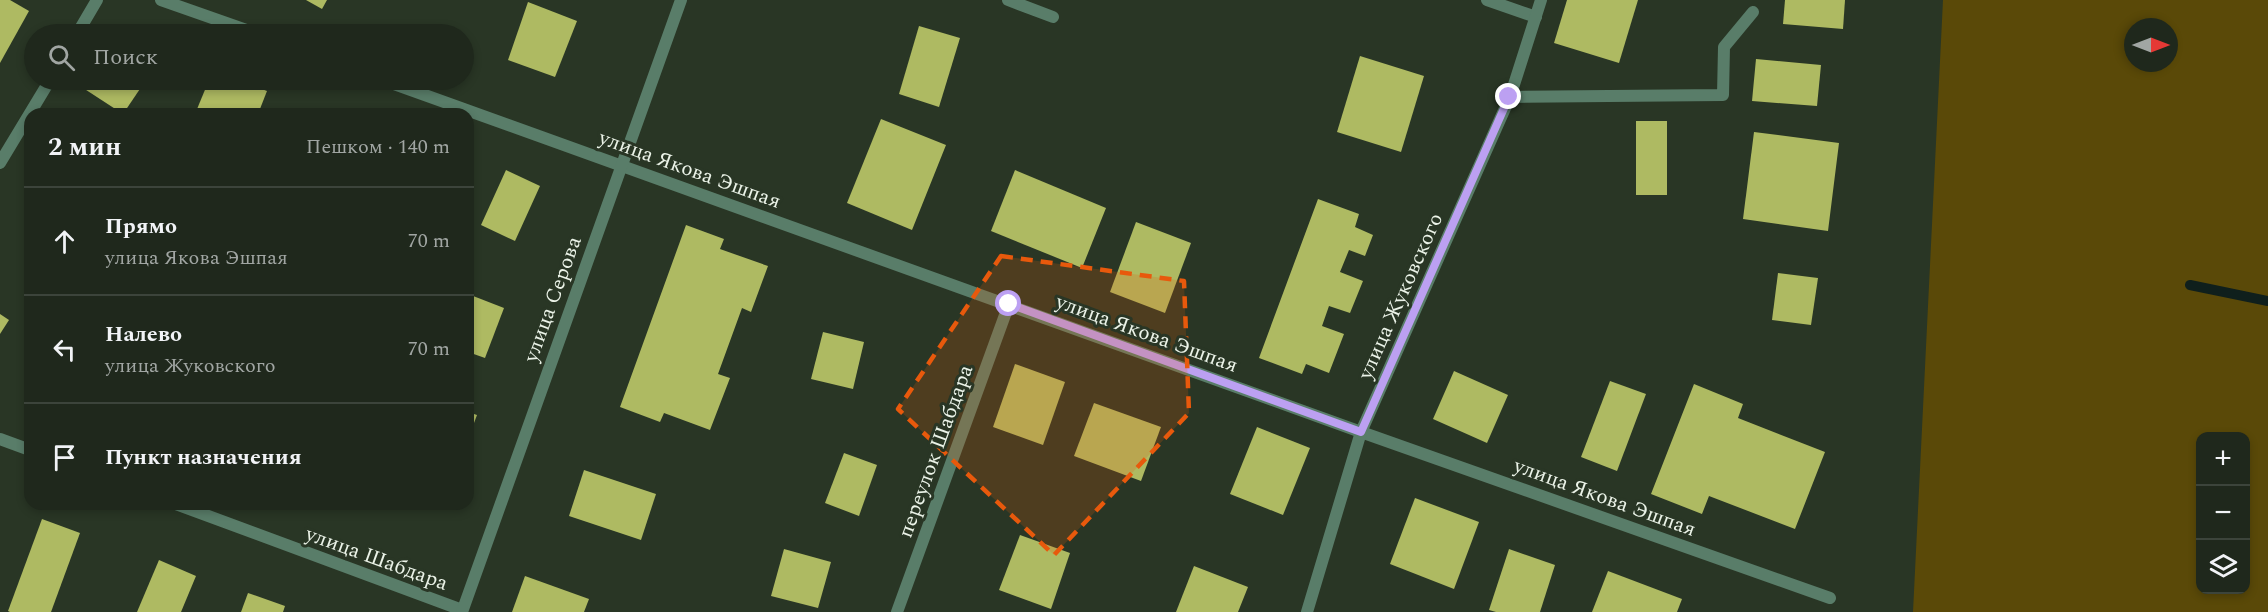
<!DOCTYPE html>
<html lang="ru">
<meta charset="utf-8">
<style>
body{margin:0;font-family:Spectral,serif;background:#2c3429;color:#f1f3f6}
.controls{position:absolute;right:18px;bottom:18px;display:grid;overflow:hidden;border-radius:12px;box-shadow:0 3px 9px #0003}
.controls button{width:54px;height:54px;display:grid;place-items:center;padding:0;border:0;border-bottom:2px solid #3c443b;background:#1f281c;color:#f1f3f6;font:30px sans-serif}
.compass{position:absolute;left:2124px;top:18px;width:54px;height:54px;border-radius:50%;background:#1f281c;box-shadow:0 3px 9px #0003;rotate:90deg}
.stop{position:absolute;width:18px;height:18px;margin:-14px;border:4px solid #bca0f2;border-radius:50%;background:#fff}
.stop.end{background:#bca0f2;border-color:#fff;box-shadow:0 2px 6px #0008}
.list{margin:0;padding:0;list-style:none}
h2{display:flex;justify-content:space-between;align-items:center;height:78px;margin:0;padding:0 24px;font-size:26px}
h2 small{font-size:20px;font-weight:400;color:#a1a6a3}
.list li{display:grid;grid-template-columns:39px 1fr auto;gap:18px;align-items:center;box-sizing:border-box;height:108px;padding:0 24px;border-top:2px solid #3c443b}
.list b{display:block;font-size:22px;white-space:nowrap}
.list p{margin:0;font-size:20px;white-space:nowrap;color:#a1a6a3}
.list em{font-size:20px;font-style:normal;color:#a1a6a3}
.icon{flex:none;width:33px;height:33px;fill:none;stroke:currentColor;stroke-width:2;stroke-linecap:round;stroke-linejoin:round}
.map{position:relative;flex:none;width:2268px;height:612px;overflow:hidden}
.search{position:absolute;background:#1f281c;box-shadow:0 3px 9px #0003;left:24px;top:24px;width:450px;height:66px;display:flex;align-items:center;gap:15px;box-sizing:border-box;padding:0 21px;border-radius:33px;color:#a1a6a3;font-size:22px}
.panel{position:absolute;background:#1f281c;box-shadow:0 3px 9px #0003;left:24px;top:108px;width:450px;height:402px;border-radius:18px}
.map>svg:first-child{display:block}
</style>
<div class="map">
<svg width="2268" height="612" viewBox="0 0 2268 612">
<rect width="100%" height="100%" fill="#293625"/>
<path fill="#5a4908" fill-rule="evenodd" d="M1943,0H2268V612H1913ZM2133,27H2169V63H2133ZM2200,436H2246V590H2200Z"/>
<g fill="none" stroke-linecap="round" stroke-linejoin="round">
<polyline stroke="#0f1f1c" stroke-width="10" points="2190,285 2268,301"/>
</g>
<g fill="#aeba62">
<polygon points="0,0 10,0 29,11 0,63"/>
<polygon points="306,0 327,0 322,9"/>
<polygon points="1567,0 1638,0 1619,63 1554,43"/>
<polygon points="1785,0 1845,0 1843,29 1783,24"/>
<polygon points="528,2 577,21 555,77 508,60"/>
<polygon points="919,26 960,38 939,107 899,94"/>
<polygon points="1360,56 1424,76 1401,152 1337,132"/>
<polygon points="1756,59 1821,65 1817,106 1752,101"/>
<polygon points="85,80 146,80 123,114 80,86"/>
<polygon points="209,80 238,80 267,91 258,114 195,114"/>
<polygon points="881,119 946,145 912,230 847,203"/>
<rect x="1636" y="121" width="31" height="74"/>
<polygon points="1754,132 1839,143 1828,231 1743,219"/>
<polygon points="506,170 540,186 515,241 481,225"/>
<polygon points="1015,170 1106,208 1082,268 991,231"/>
<polygon points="1318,199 1359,214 1355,227 1373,235 1365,256 1349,250 1340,272 1363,281 1350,313 1329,306 1322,326 1344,334 1329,373 1306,364 1302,374 1259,358"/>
<polygon points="1136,222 1191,243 1165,313 1110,292"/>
<polygon points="686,225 724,239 720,249 768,266 751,312 742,308 718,374 730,378 710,430 664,413 660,422 620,407"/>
<polygon points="1778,273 1818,278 1811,325 1772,320"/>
<polygon points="468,294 504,308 485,358 468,352"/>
<polygon points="0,314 9,320 0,334"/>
<polygon points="823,332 864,342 853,389 811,379"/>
<polygon points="1015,364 1065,382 1043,445 993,427"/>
<polygon points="1454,371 1508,395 1487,443 1433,419"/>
<polygon points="1610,381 1646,394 1617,471 1581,457"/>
<polygon points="1694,384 1743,404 1738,418 1825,452 1795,529 1709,496 1702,514 1651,494"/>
<polygon points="1094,403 1161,427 1141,481 1074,456"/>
<polygon points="468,412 477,415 468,439"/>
<polygon points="1257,427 1310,448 1283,515 1230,494"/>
<polygon points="844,453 877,465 859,516 825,503"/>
<polygon points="584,470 656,494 641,540 569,516"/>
<polygon points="1415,498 1479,522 1454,589 1390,564"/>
<polygon points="42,519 80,533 51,612 10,612 8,611"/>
<polygon points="1020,535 1070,553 1051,609 999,590"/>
<polygon points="784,549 831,562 818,608 771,596"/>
<polygon points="1509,549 1555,565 1540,612 1496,612 1489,610"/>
<polygon points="159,560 196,576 181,612 137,612"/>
<polygon points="1194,566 1248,587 1238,612 1176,612"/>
<polygon points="1608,571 1682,599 1677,612 1592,612"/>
<polygon points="525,576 589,599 584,612 512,612"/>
<polygon points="248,593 285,606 283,612 241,612"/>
</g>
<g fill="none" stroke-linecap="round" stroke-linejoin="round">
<g stroke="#597d69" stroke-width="12">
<polyline points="1008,0 1053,17"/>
<polyline points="1487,0 1536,17"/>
<polyline points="77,34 97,0"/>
<polyline points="1510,97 1723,95 1724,47 1753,12"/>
<polyline points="0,163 50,80"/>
<polyline points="897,612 1009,304"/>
</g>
<g stroke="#597d69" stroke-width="12">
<polyline points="161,0 258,34"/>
<polyline points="383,80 1361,432 1830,598"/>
<polyline points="0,439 30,450"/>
<polyline points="176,504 462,610"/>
<polyline points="462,612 681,0"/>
<polyline points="1307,612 1361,432 1510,97 1541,0"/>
</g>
</g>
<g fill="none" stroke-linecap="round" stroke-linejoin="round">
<polyline stroke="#bca0f2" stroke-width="8" points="1009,304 1361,432 1509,97"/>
</g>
<path fill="#e8590c" fill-opacity="0.2" stroke="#e8590c" stroke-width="4.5" stroke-dasharray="12 8" stroke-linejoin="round" d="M1001,256L1184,281L1189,413L1054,555L898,409Z"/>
<g text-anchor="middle" stroke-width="6" stroke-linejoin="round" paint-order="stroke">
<g font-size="21" fill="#ebf3e8" stroke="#293625">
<text transform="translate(690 169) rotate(20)" y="7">улица Якова Эшпая</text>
<text transform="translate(1400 296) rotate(-66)" y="7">улица Жуковского</text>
<text transform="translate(552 299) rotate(-70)" y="7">улица Серова</text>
<text transform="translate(1147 333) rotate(20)" y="7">улица Якова Эшпая</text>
<text transform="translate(935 451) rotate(-70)" y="7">переулок Шабдара</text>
<text transform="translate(1605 497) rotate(20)" y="7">улица Якова Эшпая</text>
<text transform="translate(377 558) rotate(20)" y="7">улица Шабдара</text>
</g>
</g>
</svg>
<div class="controls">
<button>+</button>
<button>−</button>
<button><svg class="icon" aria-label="layers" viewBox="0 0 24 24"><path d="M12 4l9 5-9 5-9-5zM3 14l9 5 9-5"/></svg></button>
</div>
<svg class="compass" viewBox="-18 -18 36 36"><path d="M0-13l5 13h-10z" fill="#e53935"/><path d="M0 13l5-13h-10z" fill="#a1a6a3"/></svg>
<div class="stop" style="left:1009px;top:304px"></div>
<div class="stop end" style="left:1509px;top:97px"></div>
<div class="search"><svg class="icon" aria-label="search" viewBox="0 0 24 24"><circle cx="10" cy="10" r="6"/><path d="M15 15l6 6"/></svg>Поиск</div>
<section class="panel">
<h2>2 мин<small>Пешком · 140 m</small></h2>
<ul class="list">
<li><svg class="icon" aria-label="ahead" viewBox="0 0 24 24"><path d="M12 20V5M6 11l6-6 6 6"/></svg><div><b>Прямо</b><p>улица Якова Эшпая</p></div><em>70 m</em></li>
<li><svg class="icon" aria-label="left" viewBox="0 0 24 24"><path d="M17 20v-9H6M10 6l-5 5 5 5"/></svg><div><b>Налево</b><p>улица Жуковского</p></div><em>70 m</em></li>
<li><svg class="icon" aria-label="arrive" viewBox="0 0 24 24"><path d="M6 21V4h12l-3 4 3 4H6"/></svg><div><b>Пункт назначения</b></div></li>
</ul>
</section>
</div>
